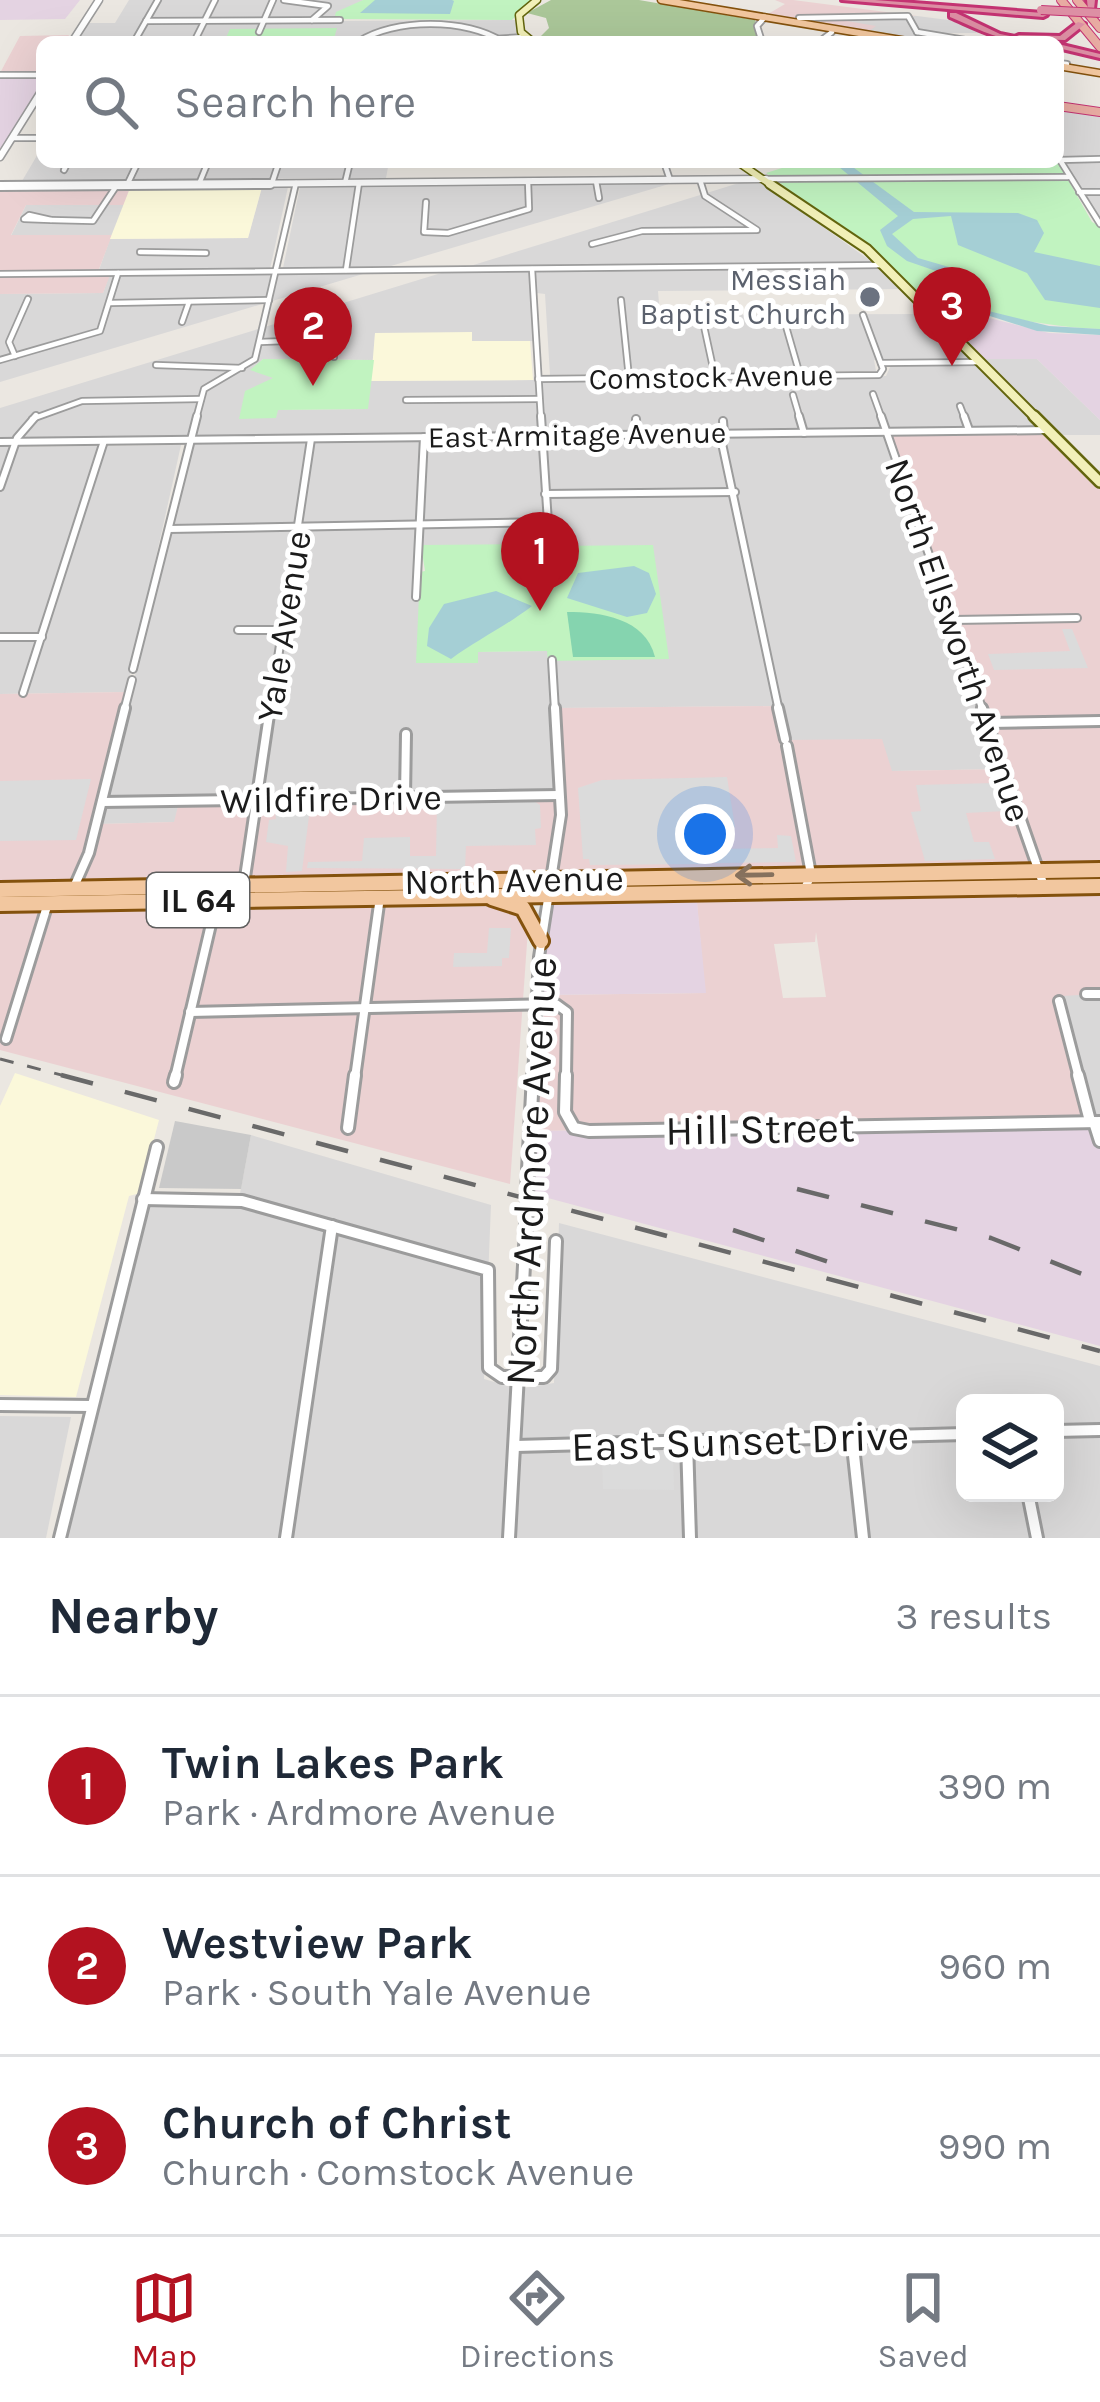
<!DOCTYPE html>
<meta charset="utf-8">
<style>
body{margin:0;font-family:Karla,sans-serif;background:#f2f2f3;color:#1f2937}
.controls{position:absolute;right:36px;bottom:36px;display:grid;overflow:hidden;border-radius:18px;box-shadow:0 12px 48px #0002}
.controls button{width:108px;height:108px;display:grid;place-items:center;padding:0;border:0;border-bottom:3px solid #e0e1e3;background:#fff;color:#1f2937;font:60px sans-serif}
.you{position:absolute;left:705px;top:834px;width:42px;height:42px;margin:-30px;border:9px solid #fff;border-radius:50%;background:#1a73e8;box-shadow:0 0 0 18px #1a73e833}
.badge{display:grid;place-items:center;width:78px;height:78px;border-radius:50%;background:#b31220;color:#fff;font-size:39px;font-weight:700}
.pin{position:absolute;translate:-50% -99px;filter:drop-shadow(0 3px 6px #0008)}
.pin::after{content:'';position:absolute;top:63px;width:42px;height:36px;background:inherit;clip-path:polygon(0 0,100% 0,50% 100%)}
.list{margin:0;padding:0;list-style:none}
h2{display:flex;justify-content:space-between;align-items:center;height:156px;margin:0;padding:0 48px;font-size:51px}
h2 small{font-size:39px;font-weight:400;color:#747a83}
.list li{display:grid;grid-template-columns:78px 1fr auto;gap:36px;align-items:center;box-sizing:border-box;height:180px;padding:0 48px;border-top:3px solid #e0e1e3}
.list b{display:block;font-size:45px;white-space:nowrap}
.list p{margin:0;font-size:39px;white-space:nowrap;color:#747a83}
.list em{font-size:39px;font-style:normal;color:#747a83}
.icon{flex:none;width:66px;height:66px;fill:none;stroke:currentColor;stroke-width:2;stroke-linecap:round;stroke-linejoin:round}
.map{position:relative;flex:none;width:1100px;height:1538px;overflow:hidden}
.search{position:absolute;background:#fff;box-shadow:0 12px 48px #0002;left:36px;right:36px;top:36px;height:132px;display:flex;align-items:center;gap:30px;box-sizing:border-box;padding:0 42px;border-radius:18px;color:#747a83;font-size:45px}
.sheet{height:696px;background:#fff}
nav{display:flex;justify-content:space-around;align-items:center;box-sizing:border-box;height:168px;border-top:3px solid #e0e1e3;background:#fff;font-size:33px;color:#747a83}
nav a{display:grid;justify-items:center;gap:6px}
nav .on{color:#b31220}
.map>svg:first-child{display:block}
</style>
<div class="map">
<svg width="1100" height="1538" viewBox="0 0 1100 1538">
<rect width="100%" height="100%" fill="#ebe7e1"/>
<g fill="#d9d8d8" fill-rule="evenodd">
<polygon points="129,0 363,0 346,12 343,21 516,20 519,33 532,42 333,42 336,29 231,29 224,42 74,42 88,23 115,23"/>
<polygon points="917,16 964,22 980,33 929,33 967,42 915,42 814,17"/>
<polygon points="1058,108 1100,113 1100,224 1058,153"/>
<polygon points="42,147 42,162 389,162 386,178 22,181"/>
<polygon points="739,183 763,184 872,262 467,267"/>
<polygon points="669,184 384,268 283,268 300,187"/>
<polygon points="262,187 288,187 270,269 99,270 110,239 248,238"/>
<polygon points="26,205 125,205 112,235 11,236"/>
<polygon points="883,265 907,289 658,291 660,315 925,314 971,359 874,360 876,371 550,375 545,294 537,293 534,269"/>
<polygon points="530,269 534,341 471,341 471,333 375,333 374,360 263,359 252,369 274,378 278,410 367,409 371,381 536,380 547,524 528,544 425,548 420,572 478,662 477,652 548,651 556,793 179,802 175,822 99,824 192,441 0,440 0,408 451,270"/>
<polygon points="363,274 0,382 0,294 103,293 109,276"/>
<polygon points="981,359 1037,359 1100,420 1100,435 1058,435"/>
<polygon points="891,365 978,365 1047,429 886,431 1003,769 891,771 783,740 775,706 556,708 540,380 886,376"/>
<polygon points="181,445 126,692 0,694 0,447"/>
<polygon points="1100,994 1100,1119 1091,1119 1060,995"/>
<polygon points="251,1135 491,1205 484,1379 515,1388 505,1538 65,1538 146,1202 238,1204"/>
<path d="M559,1223L1100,1366V1538H513L523,1388L554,1383ZM965,1403H1055V1493H965Z"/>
<polygon points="0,1416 71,1417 46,1538 0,1538"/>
</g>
<g fill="#ebd1d2" fill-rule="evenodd">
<polygon points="775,0 793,0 917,16 824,17 876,26 865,34 763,17 785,4"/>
<polygon points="69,35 65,42 42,42 42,72 0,73 20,36"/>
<polygon points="130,188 125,205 26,205 11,235 112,235 99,269 112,270 103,293 0,294 0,189"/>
<polygon points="890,434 1048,434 1100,486 1100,869 1041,868"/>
<polygon points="126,692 86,853 71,885 0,886 0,694"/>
<polygon points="776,706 783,740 882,739 892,771 1003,769 1035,868 554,875 563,813 556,708"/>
<polygon points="557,796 556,847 547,876 248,882 259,801"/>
<polygon points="255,801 243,882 77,887 99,824 174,822 179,802"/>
<path d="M1100,887V994L1061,996L1088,1124L535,1131L541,995L705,993L696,892ZM816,932L826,997L783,998L774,944L815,942Z"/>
<polygon points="498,906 516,912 528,929 510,1184 0,1050 0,913"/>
</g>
<g fill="#e4d3e2">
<polygon points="0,0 80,0 65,19 0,20"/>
<polygon points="42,75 42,87 0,149 0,76"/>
<polygon points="932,312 965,312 1049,333 1100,335 1100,420 1037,359 981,359"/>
<polygon points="696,892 706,993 541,995 550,895"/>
<polygon points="1100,1124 1100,1346 533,1194 535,1131"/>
</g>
<g fill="#fbf8da">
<polygon points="262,187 248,238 110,239 130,188"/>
<polygon points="472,332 472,341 530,341 533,380 371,381 375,333"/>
<polygon points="15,1073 159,1120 140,1193 129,1196 76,1397 0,1395 0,1106"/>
</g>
<polygon fill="#c9c9c9" points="175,1121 251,1135 241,1189 159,1188"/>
<polygon fill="#abc799" points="551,0 639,0 755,20 760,42 556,42 541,36 549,28 546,18 527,13"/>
<g fill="#c1f3c0">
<polygon points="363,0 531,0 512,20 334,19 336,12"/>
<polygon points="337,28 333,42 224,42 230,29"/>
<path d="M801,162H1058L1092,222L1100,226V329C1044,328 993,311 938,312L880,256L766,173Z"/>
<polygon points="263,359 374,360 368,409 278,410 276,418 239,419 245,391 273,378 250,370"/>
<polygon points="551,524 553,546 653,545 669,659 548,661 547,651 478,652 478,663 416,663 420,572 425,571 421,545 527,544 527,526"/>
</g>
<path fill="#85d4af" d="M567,612C601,612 645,618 655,657H573Z"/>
<g fill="#dbdbdb">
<polygon points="1062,629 1072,629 1088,668 994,670 988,654 1070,651"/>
<polygon points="727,777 735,827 708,829 709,864 590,865 589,859 583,859 578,788 602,780"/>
<polygon points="91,779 76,840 0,841 0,781"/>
<polygon points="995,783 1006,811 966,813 974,842 989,842 995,859 925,861 911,812 921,811 916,785"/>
<polygon points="534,801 540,805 541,828 535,829 536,845 466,846 465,869 307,868 308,862 362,861 364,838 410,837 410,856 436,856 437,803"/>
<polygon points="274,808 310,808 302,871 286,872 288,846 266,842 269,820 276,819"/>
<polygon points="777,835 791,836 796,862 715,863 713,849 778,848"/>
<polygon points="489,928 511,928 509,958 502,958 502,966 453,967 454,953 487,953"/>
<polygon points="666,1451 673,1454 674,1490 603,1489 602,1456"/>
</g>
<g fill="#a5cfd5">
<polygon points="375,0 452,0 454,1 450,14 360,13"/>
<polygon points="833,162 846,162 914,212 1018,213 1037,220 1044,233 1034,252 1100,266 1100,308 1045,300 1027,273 958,245 951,216 913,219 892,234 918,258 973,274 972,288 959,297 968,306 1049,326 1100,329 1100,335 1037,331 943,301 962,280 907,261 887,246 880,230 898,216"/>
<polygon points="634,566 649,573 656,594 647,613 627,617 567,598 578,573"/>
<path d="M496,591L532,606C506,626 477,640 451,659L427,646L429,628L444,604Z"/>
</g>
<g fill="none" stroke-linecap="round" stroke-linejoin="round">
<defs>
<g id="minor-far3">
<polyline points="284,0 328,6 312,20"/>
<polyline points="799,18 908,16 917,32"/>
<polyline points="146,21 340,20"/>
<polyline points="259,32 273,0"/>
<polyline points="917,32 977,42"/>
<polyline points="134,42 158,0"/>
<polyline points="194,42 215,0"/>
<path d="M358,42C394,18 467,18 503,42"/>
<polyline points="445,42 525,37"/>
<polyline points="762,42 757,26 765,17"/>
<polyline points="819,42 832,32"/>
<polyline points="1058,63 1067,64"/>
<polyline points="0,75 42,75"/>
<polyline points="12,138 42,138"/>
<polyline points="1058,157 1100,224"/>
<polyline points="1060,160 1100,159"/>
<polyline points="664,162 670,180"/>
<polyline points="64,170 68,162"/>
<polyline points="766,179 1068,177"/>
<polyline points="596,181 599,198"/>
<polyline points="272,183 279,162"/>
<polyline points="345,183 350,162"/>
<polyline points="199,184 208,162"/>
<polyline points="127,185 138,162"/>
<polyline points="1079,192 1100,192"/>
<polyline points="426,202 424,232 448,233 529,209 528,181"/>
<polygon points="29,215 51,220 24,219"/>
<polyline points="51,220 93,221 117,185"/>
<polyline points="592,244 642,231 757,230 705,196 700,180"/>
<polyline points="140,252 206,253"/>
<polyline points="532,269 541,419"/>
<polyline points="346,270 359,183"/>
<polyline points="0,274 884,265"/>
<polyline points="621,300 629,378"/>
<polyline points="110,303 269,300"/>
<polyline points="783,316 800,375"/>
<polyline points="702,317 715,377"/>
<polyline points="182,322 189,302"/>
<polyline points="334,328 334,357"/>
<polyline points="260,342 286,341 340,324"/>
<polyline points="15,356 9,342 28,299"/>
<polyline points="0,360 100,331 118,273"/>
<polyline points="881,363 982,362"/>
<polyline points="156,365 242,368"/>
<polyline points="538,379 879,375 883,369 863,315"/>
<polyline points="873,394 882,419"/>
<polyline points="793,395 800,419"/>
<polyline points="406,400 539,399"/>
<polyline points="960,406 965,419"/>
<polyline points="32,419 82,401 201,399"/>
<polyline points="196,419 204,389 255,359 296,183"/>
</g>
<g id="minor-far2">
<polyline points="541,416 549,538"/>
<polyline points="799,416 804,433"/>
<polyline points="881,416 983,711"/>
<polyline points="964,416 969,430"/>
<polyline points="636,419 637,434"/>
<polyline points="723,421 724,434"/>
<polyline points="720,434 779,711"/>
<polyline points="0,442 1049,430"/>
<polyline points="0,487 17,438 36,416"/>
<polyline points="545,494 735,492"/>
<polyline points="169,529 547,522"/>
<polyline points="416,597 424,437"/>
<polyline points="953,620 1077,618"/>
<polyline points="238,630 282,630"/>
<polyline points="0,637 42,637"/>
<polyline points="552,660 555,711"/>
<polyline points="133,669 197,416"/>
<polyline points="23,693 104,441"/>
<polyline points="124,711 132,680"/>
<polyline points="270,711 311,439"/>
</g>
<g id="minor-far1">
<polyline points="778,708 785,739"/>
<polyline points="982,708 1044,886"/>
<polyline points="989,723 1100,721"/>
<polyline points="787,746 811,874 805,889"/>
<polyline points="405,797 406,734"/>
<polyline points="102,802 559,795"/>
<polyline points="244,884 270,708"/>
<polyline points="74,887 89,853 125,708"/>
<polyline points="1086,994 1100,994"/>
<polyline points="1059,1001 1079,1078"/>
<polyline points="190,1012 556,1004 567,1012 566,1078"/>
<polyline points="6,1039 48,903"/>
<polyline points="175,1078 216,903"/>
<polyline points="355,1078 380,897"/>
<polyline points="533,1078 539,957 561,815 555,708"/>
</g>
<g id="minor">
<polyline points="566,1075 565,1112 574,1128 589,1131 1100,1122"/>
<polyline points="1078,1075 1090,1121"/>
<polyline points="174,1082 176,1075"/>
<polyline points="1094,1122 1100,1141"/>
<polyline points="348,1128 355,1075"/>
<polyline points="528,1170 533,1075"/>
<polyline points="143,1199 242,1201 488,1270 489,1368 502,1377 544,1377 551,1369 556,1241"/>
<polyline points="0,1405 92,1406"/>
<polyline points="1055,1431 1100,1430"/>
<polyline points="852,1437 863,1538"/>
<polyline points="687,1442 690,1538"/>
<polyline points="516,1446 965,1434"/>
<polyline points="1028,1493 1037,1538"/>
<polyline points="60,1538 157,1147"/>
<polyline points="286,1538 332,1226"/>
<polyline points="509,1538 526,1229"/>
</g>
<g id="tertiary-far1">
<polyline points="72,42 99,0"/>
<polyline points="0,157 42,90"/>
<polyline points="0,186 766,179"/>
</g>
<polyline id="tertiary" points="0,186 270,184"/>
<g id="secondary-far2">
<polyline points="533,42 521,32 519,15 537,0"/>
<polyline points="738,162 774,187"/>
</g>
<polyline id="secondary-far1" points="770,184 867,249 1037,419"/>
<polyline id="secondary" points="1034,416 1100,482"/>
<g id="primary-far1">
<polyline points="661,0 913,42"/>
<polyline points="1058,66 1100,73"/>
</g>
<g id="primary">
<polyline points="0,890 1100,870"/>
<polyline points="492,898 523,908 541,941"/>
<polyline points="0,904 1100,886"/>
</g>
<g id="trunk">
<polyline points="1061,0 1100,47"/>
<polyline points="1077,0 1100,28"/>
<polyline points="1058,106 1100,112"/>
</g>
<g id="motorway">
<polygon points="842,0 875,0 1043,13 1047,15 1043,17"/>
<polygon points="1087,0 1095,0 1094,9 1088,9"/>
<path d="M950,13H956L1000,34L1015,37L1019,35L1060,36L1078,22L1085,24L1065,40L1027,39L1032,42C1001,42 978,29 950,17Z"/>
<polygon points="1058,44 1100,54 1100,58 1058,48"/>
</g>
</defs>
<use href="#minor-far3" stroke="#9c9c9c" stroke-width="8"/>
<use href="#minor-far2" stroke="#9c9c9c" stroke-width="10"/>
<use href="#minor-far1" stroke="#9c9c9c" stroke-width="14"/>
<use href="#minor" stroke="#9c9c9c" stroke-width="16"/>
<use href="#tertiary-far1" stroke="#9c9c9c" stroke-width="9"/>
<use href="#tertiary" stroke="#9c9c9c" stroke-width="12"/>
<use href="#secondary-far2" stroke="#63650e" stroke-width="9"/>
<use href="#secondary-far1" stroke="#63650e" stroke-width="12"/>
<use href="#secondary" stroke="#63650e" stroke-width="14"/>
<use href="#primary-far1" stroke="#84520d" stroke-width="9"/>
<use href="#primary" stroke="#84520d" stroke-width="20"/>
<use href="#trunk" stroke="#c43372" stroke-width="10"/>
<use href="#motorway" stroke="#c43372" stroke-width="6"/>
<use href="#minor-far3" stroke="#fff" stroke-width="4.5"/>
<use href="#minor-far2" stroke="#fff" stroke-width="6"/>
<use href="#minor-far1" stroke="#fff" stroke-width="8"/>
<use href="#minor" stroke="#fff" stroke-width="10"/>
<use href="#tertiary-far1" stroke="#fff" stroke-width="6"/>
<use href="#tertiary" stroke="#fff" stroke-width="8"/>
<use href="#secondary-far2" stroke="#f2f0b8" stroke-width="6"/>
<use href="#secondary-far1" stroke="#f2f0b8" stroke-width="8"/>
<use href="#secondary" stroke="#f2f0b8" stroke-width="9"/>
<use href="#primary-far1" stroke="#f2c79f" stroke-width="6"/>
<use href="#primary" stroke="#f2c79f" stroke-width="14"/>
<use href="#trunk" stroke="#e8aba2" stroke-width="8"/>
<use href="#motorway" fill="#dd8fa4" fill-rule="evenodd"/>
<polyline stroke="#696969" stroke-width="3" stroke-dasharray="14 14" stroke-linecap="butt" points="0,1059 73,1078"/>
<g stroke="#696969" stroke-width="4.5" stroke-dasharray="33 33" stroke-linecap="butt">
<polyline points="61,1075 1100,1351"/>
<polyline points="797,1189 991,1238 1100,1281"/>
<polyline points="733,1230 847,1268"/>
</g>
<defs>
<polyline id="minor-bridge" points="526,1229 528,1170"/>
<polyline id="motorway-bridge" points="1041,10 1100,13"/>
</defs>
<use href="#minor-bridge" stroke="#9c9c9c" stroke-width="16" stroke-linecap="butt"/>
<use href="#motorway-bridge" stroke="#c43372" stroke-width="10" stroke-linecap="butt"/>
<use href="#minor-bridge" stroke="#fff" stroke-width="10"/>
<use href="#motorway-bridge" stroke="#dd8fa4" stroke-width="8"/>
</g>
<defs><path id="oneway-shaft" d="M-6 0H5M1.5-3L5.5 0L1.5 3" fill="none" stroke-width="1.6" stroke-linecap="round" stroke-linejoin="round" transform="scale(3)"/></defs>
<use stroke="#86715d" href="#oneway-shaft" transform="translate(754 875) rotate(179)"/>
<circle fill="#6b7280" stroke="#fff" stroke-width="4.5" cx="870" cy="297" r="12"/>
<g text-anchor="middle" stroke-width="10" stroke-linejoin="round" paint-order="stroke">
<g font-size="30" fill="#5b616d" stroke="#fff" text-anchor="end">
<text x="846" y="290">Messiah<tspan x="846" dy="34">Baptist Church</tspan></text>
</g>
<g font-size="30" fill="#1b1b1b" stroke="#fff">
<text transform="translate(711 377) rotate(-1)" y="10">Comstock Avenue</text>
<text transform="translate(577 435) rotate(-1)" y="10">East Armitage Avenue</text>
</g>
<rect fill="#fff" stroke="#5f5f5f" stroke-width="3" x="147" y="873" width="102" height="54" rx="9"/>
<g font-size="33" font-weight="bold" fill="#1b1b1b">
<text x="198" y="912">IL 64</text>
</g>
<g font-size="36" fill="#1b1b1b" stroke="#fff">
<text transform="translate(283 626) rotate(-81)" y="13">Yale Avenue</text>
<text transform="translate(959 640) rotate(71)" y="13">North Ellsworth Avenue</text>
<text transform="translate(331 798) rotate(-1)" y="13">Wildfire Drive</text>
<text transform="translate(514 879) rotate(-1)" y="13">North Avenue</text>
</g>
<g font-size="42" fill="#1b1b1b" stroke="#fff">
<text transform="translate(760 1128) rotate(-1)" y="15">Hill Street</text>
<text transform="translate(530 1171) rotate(-87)" y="15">North Ardmore Avenue</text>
<text transform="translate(740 1440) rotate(-2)" y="15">East Sunset Drive</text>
</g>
</g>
</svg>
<div class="controls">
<button><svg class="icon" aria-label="layers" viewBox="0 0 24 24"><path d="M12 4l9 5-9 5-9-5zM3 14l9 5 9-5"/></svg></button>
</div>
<div class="you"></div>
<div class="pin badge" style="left:540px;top:611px">1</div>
<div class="pin badge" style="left:313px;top:386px">2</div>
<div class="pin badge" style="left:952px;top:366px">3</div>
<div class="search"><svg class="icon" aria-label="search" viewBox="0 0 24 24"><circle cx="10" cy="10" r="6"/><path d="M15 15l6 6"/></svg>Search here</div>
</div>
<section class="sheet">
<h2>Nearby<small>3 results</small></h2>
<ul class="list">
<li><span class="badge">1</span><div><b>Twin Lakes Park</b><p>Park · Ardmore Avenue</p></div><em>390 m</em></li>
<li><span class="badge">2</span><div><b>Westview Park</b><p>Park · South Yale Avenue</p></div><em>960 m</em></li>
<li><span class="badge">3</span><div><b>Church of Christ</b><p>Church · Comstock Avenue</p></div><em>990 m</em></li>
</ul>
</section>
<nav>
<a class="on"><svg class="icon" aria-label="map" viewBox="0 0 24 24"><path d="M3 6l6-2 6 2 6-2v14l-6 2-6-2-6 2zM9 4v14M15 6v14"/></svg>Map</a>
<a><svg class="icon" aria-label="directions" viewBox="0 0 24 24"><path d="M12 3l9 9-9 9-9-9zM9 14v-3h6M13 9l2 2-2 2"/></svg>Directions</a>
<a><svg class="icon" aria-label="saved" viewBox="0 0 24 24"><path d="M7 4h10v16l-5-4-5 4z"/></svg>Saved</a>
</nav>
